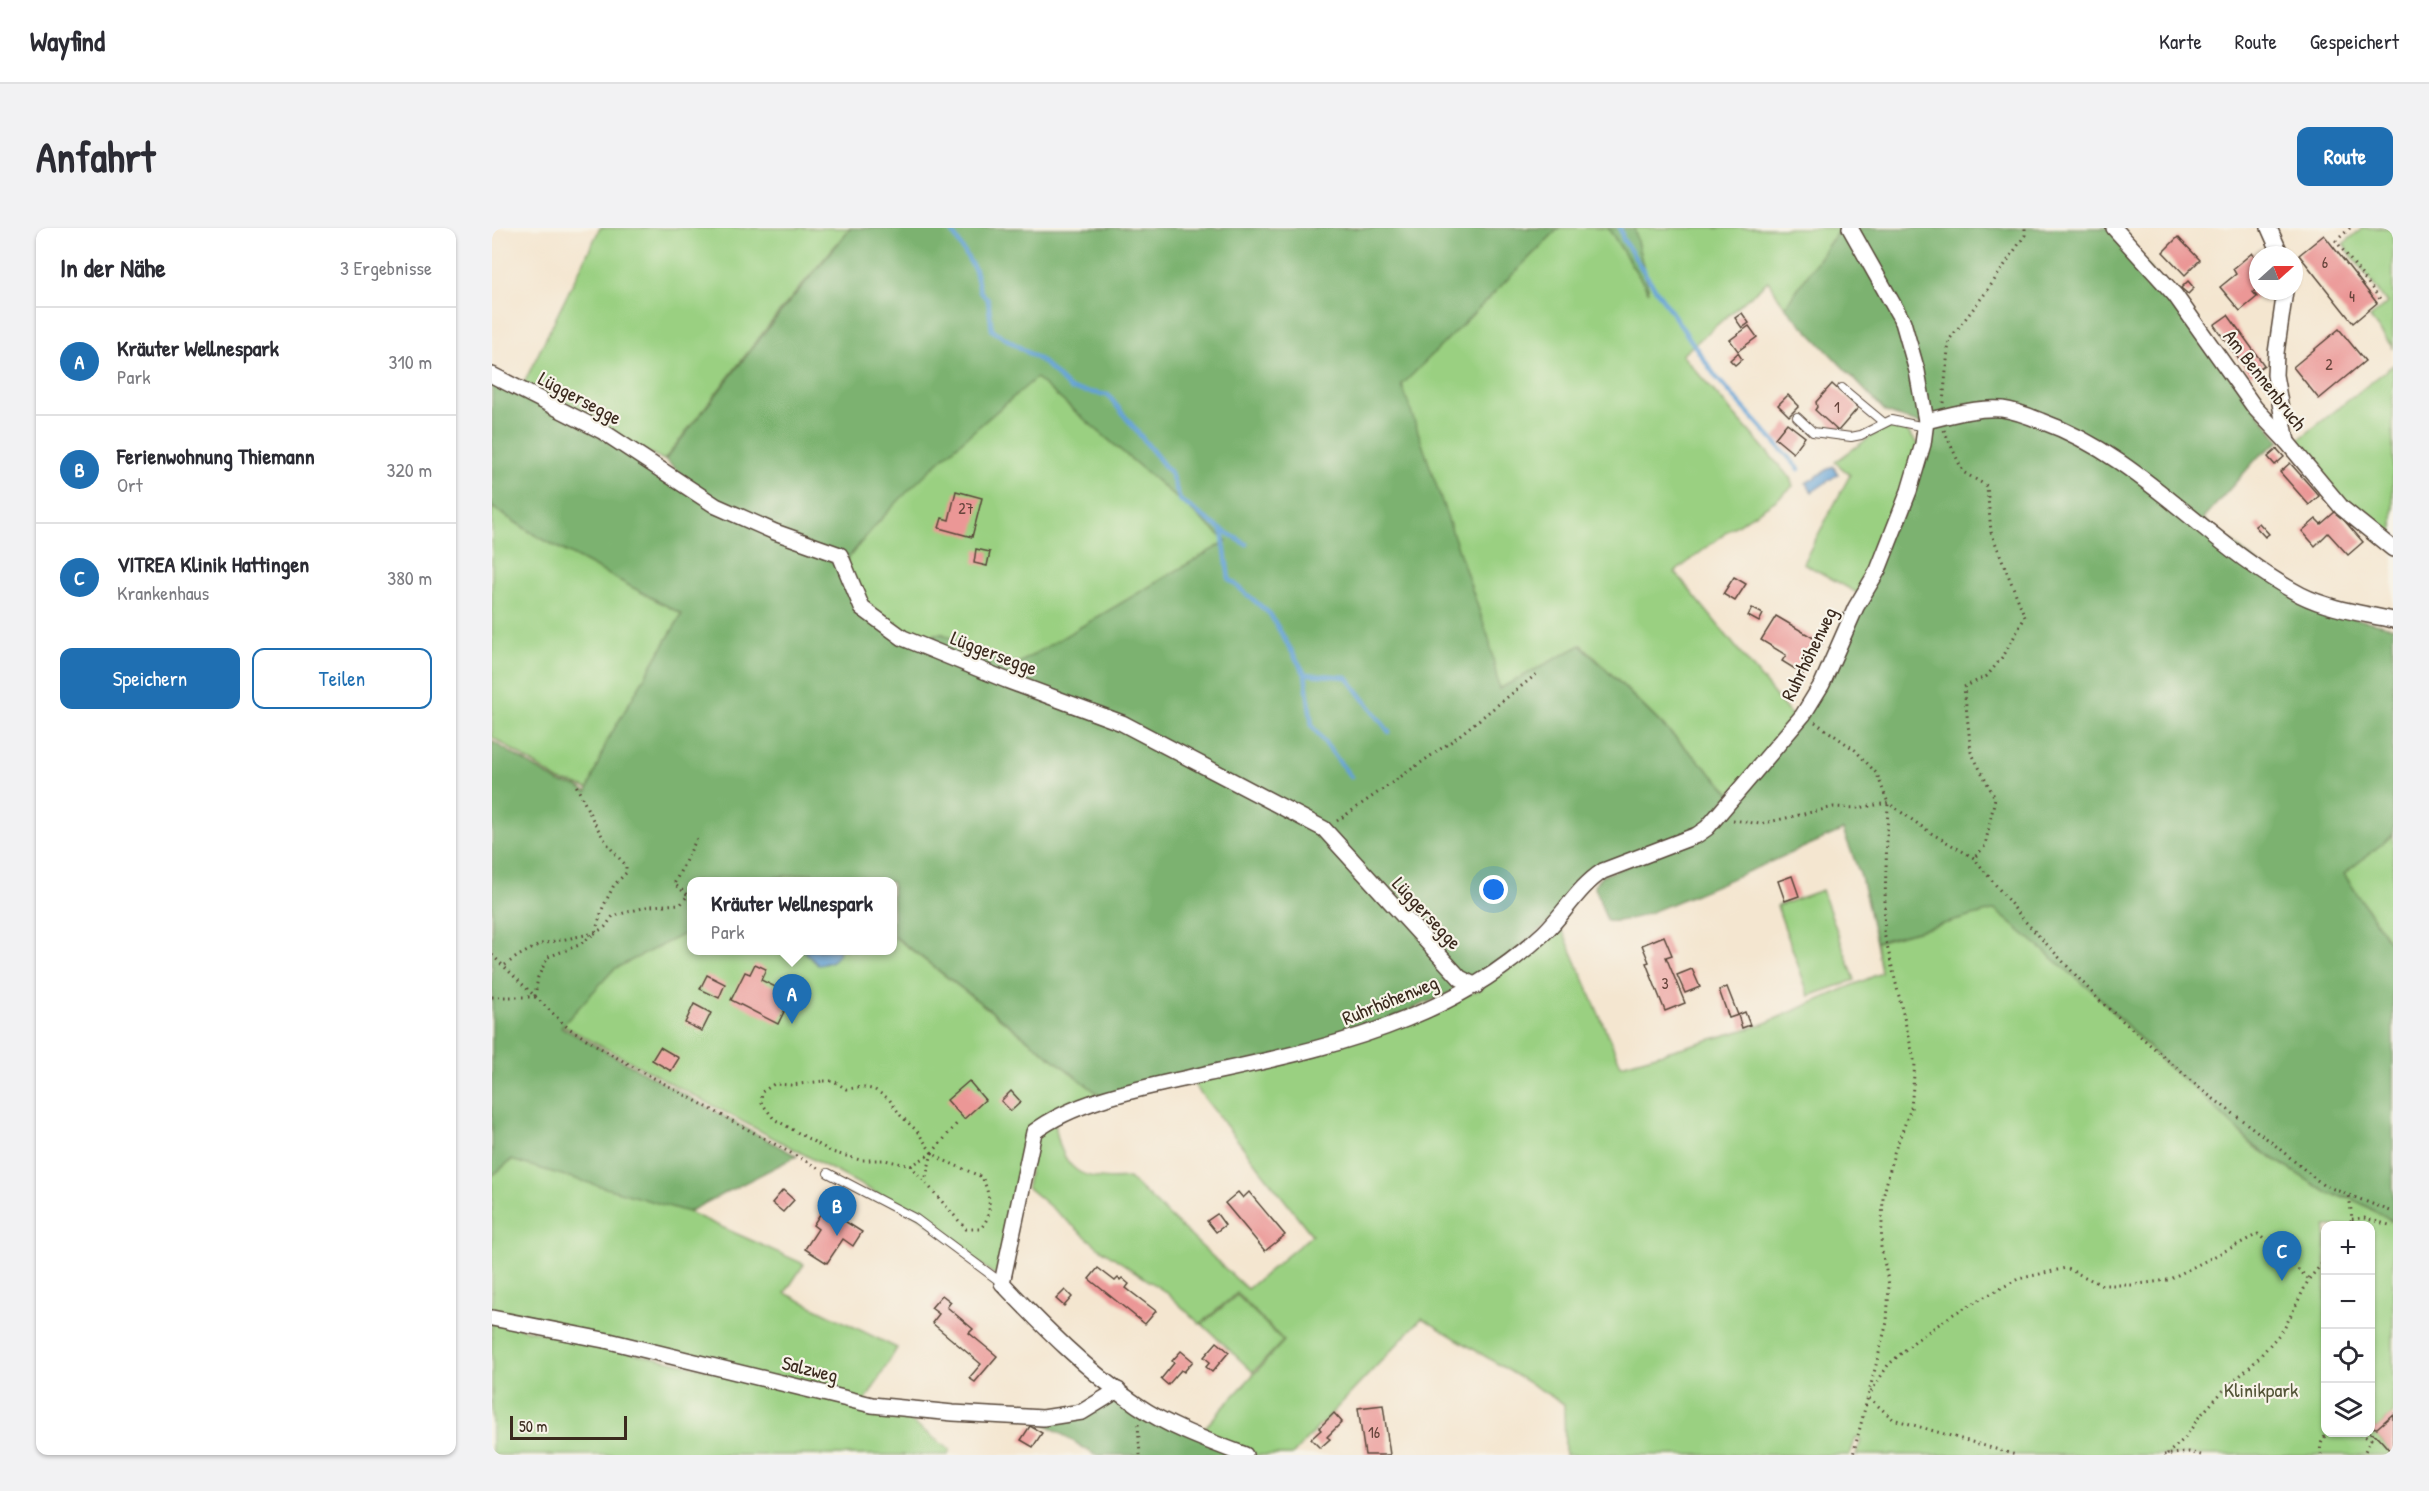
<!DOCTYPE html>
<html lang="de">
<meta charset="utf-8">
<style>
body{margin:0;font-family:"Patrick Hand",sans-serif;background:#f2f2f3;color:#2b2b33}
.controls{position:absolute;right:18px;bottom:18px;display:grid;overflow:hidden;border-radius:12px;box-shadow:0 2px 4px #0004}
.controls button{width:54px;height:54px;display:grid;place-items:center;padding:0;border:0;border-bottom:2px solid #e1e1e2;background:#fff;color:#2b2b33;font:30px sans-serif}
.compass{position:absolute;left:1757px;top:18px;width:54px;height:54px;border-radius:50%;background:#fff;box-shadow:0 2px 4px #0004;rotate:69deg}
.scale{position:absolute;left:18px;bottom:15px;width:117px;box-sizing:border-box;padding-left:6px;border:3px solid #3b2a1e;border-top:0;font-size:16px;line-height:21px;white-space:nowrap;color:#3b2a1e;-webkit-text-stroke:4px #f7f3e8;paint-order:stroke}
.you{position:absolute;left:1002px;top:662px;width:21px;height:21px;margin:-15px;border:4px solid #fff;border-radius:50%;background:#1a73e8;box-shadow:0 0 0 9px #1a73e833}
.badge{display:grid;place-items:center;width:39px;height:39px;border-radius:50%;background:#1f6fb2;color:#fff;font-size:20px;font-weight:700}
.pin{position:absolute;translate:-50% -50px;filter:drop-shadow(0 2px 3px #0008)}
.pin::after{content:'';position:absolute;top:32px;width:21px;height:18px;background:inherit;clip-path:polygon(0 0,100% 0,50% 100%)}
.popup{position:absolute;left:195px;top:649px;width:210px;height:78px;box-sizing:border-box;display:grid;place-content:center;border-radius:12px;background:#fff;filter:drop-shadow(0 2px 4px #0005);font-size:20px;white-space:nowrap;color:#7c7c81}
.popup b{font-size:22px;color:#2b2b33}
.popup::after{content:'';position:absolute;left:50%;top:100%;margin-left:-12px;border:12px solid transparent;border-top-color:#fff}
.list{margin:0;padding:0;list-style:none}
h2{display:flex;justify-content:space-between;align-items:center;height:78px;margin:0;padding:0 24px;font-size:26px}
h2 small{font-size:20px;font-weight:400;color:#7c7c81}
.list li{display:grid;grid-template-columns:39px 1fr auto;gap:18px;align-items:center;box-sizing:border-box;height:108px;padding:0 24px;border-top:2px solid #e1e1e2}
.list b{display:block;font-size:22px;white-space:nowrap}
.list p{margin:0;font-size:20px;white-space:nowrap;color:#7c7c81}
.list em{font-size:20px;font-style:normal;color:#7c7c81}
.actions{display:flex;gap:12px;padding:18px 24px}
.actions a{flex:1;padding:14px 0;border:2px solid #1f6fb2;border-radius:12px;text-align:center;font-size:21px;color:#1f6fb2}
.actions .main{background:#1f6fb2;color:#fff}
.icon{flex:none;width:33px;height:33px;fill:none;stroke:currentColor;stroke-width:2;stroke-linecap:round;stroke-linejoin:round}
.map{position:relative;flex:none;width:1901px;height:1227px;overflow:hidden;border-radius:12px}
header{display:flex;align-items:center;gap:36px;box-sizing:border-box;height:84px;padding:0 30px;background:#fff;border-bottom:2px solid #e1e1e2}
header strong{font-size:28px}
nav{display:flex;gap:33px;margin-inline-start:auto;font-size:21px}
.intro{display:flex;align-items:center;justify-content:space-between;box-sizing:border-box;height:144px;padding:0 36px}
h1{margin:0;font-size:42px}
.button{padding:15px 27px;border-radius:12px;background:#1f6fb2;color:#fff;font-size:21px;font-weight:700}
main{display:flex;gap:36px;padding:0 36px}
aside{flex:1;background:#fff;border-radius:12px;box-shadow:0 2px 4px #0004}
.map>svg:first-child{display:block}
</style>
<header>
<strong>Wayfind</strong>
<nav><a>Karte</a><a>Route</a><a>Gespeichert</a></nav>
</header>
<div class="intro"><h1>Anfahrt</h1><a class="button">Route</a></div>
<main>
<aside>
<h2>In der Nähe<small>3 Ergebnisse</small></h2>
<ul class="list">
<li><span class="badge">A</span><div><b>Kräuter Wellnespark</b><p>Park</p></div><em>310 m</em></li>
<li><span class="badge">B</span><div><b>Ferienwohnung Thiemann</b><p>Ort</p></div><em>320 m</em></li>
<li><span class="badge">C</span><div><b>VITREA Klinik Hattingen</b><p>Krankenhaus</p></div><em>380 m</em></li>
</ul>
<div class="actions"><a class="main">Speichern</a><a>Teilen</a></div>
</aside>
<div class="map">
<svg width="1901" height="1227" viewBox="0 0 1901 1227">
<rect width="100%" height="100%" fill="#f7f3e8"/>
<filter id="ink" filterUnits="userSpaceOnUse"><feTurbulence type="fractalNoise" baseFrequency=".0167" numOctaves="2"/><feDisplacementMap in="SourceGraphic" scale="12" xChannelSelector="R" yChannelSelector="G"/><feConvolveMatrix kernelMatrix="1 2 1 2 8 2 1 2 1" color-interpolation-filters="sRGB"/></filter>
<filter id="wash" filterUnits="userSpaceOnUse"><feTurbulence type="fractalNoise" baseFrequency=".008" numOctaves="4" result="noise"/><feDisplacementMap in="SourceGraphic" scale="24" xChannelSelector="R" yChannelSelector="G"/><feGaussianBlur stdDeviation="1.35" result="paint"/><feColorMatrix in="noise" values="0 0 0 0 0 0 0 0 0 0 0 0 0 0 0 0 0 1.4 0 .05"/><feComposite in="paint" operator="in"/></filter>
<g filter="url(#wash)">
<rect width="100%" height="100%" fill="#f4e6d0"/>
<g fill="#9ad081" stroke="#6a7d50" stroke-width="1.5">
<polygon points="108,0 358,0 284,88 172,232 29,161"/>
<polygon points="1067,0 1116,0 1156,62 1142,0 1348,0 1293,79 1276,53 1190,127 1298,250 1301,258 1283,273 1240,300 1183,344 1303,492 1239,565 1090,417 1007,461 996,411 909,156"/>
<polygon points="1871,0 1898,0 1901,4 1901,120 1878,90 1895,75 1851,16"/>
<polygon points="1901,137 1901,315 1853,277 1801,216"/>
<path d="M544,150L735,313L519,440L451,406H443L438,421L370,377L354,333C407,264 476,203 544,150Z"/>
<polygon points="1402,198 1414,202 1427,217 1396,306 1367,366 1311,335 1358,247 1343,234 1388,202"/>
<polygon points="0,279 43,307 190,386 115,513 96,561 84,556 68,553 0,509"/>
<polygon points="1901,607 1901,720 1852,646"/>
<polygon points="319,645 330,653 256,653"/>
<polygon points="1330,662 1363,752 1317,768 1285,678"/>
<path d="M1503,682L1605,767L1672,836L1707,864L1762,919L1839,967L1859,970L1901,994V1186L1885,1200L1878,1199V998H1834V1204L1878,1205L1884,1207L1901,1227H1364L1369,1212L1364,1209L1358,1227H1073L1072,1176L930,1090L800,1227H762L707,1206L792,1113L745,1065L708,1096L675,1065L606,1019L535,959L543,908L563,894C569,944 590,954 637,950L755,1061L820,1007L699,853L986,763L1069,699L1129,837L1269,797L1389,745L1384,714Z"/>
<polygon points="199,690 200,722 400,722 401,708 609,868 538,906 504,1048 425,987 70,797 122,741 193,704"/>
<polygon points="20,932 196,984 312,1036 293,1065 405,1120 373,1174 0,1087 0,948"/>
<polygon points="745,1067 791,1113 761,1144 710,1096"/>
<polygon points="0,1094 405,1183 458,1222 456,1227 0,1227"/>
</g>
<g fill="#7bb26f" stroke="#5b6e46" stroke-width="1.5">
<path d="M359,0H1067L910,157L997,411L1007,461L1089,417L1239,565L1210,600L1106,642L1069,684L989,752L840,814L609,868L401,707L400,654L330,653L319,645L250,653L200,654L199,691L194,705L122,741L69,799L305,928L196,984L19,932L0,948V513L68,555L85,558L95,564L115,513L190,386L43,307L0,279V150L56,177L224,280L310,315L346,338L367,384L439,421L444,406H451L519,440L735,313L544,150C477,207 408,262 354,333L224,275L173,232L288,85Z"/>
<polygon points="1116,0 1142,0 1157,64"/>
<polygon points="1348,0 1353,0 1410,95 1432,197 1394,184 1293,79"/>
<path d="M1362,0H1627L1788,213L1767,228L1711,291L1778,345L1839,385L1901,399V607L1852,646L1901,720V993L1857,969L1837,966L1762,918L1705,863L1672,835L1605,767L1503,682L1384,714L1369,649L1351,602C1299,625 1247,648 1194,670C1169,679 1142,695 1115,693L1102,657L1110,648L1208,609L1314,488L1433,216L1427,142Z"/>
<polygon points="627,1165 745,1227 603,1227 552,1195"/>
</g>
<g fill="#63a2d5" stroke="#4f667a" stroke-width="1.5">
<polygon points="1341,238 1346,246 1320,264 1314,255"/>
<path d="M312,723L347,722V723C344,733 337,735 326,737Z"/>
</g>
<g fill="none" stroke-linecap="round" stroke-linejoin="round">
<g stroke="#63a2d5" stroke-width="4.5">
<polyline points="458,0 483,42 488,63 496,72 500,102 551,134 578,161 616,167 679,246 688,272 730,302 737,351 778,386 813,446 820,498 859,549"/>
<polyline points="1128,0 1131,11 1154,47 1224,149 1307,241"/>
<polyline points="730,302 754,316"/>
<polyline points="813,446 855,449 897,504"/>
</g>
</g>
<g id="blocks">
<g fill="#eb9796">
<polygon points="1832,7 1885,75 1861,95 1807,27"/>
<polygon points="1686,9 1708,32 1693,47 1671,24"/>
<polygon points="1760,25 1766,33 1766,60 1761,64 1765,69 1748,83 1728,59 1744,46 1741,41"/>
<polygon points="1696,53 1702,60 1696,66 1689,60"/>
<polygon points="1250,85 1257,95 1250,100 1243,90"/>
<polygon points="1736,87 1772,137 1758,147 1722,97"/>
<polygon points="1257,98 1265,109 1246,123 1238,112"/>
<polygon points="1847,101 1873,133 1827,171 1801,139"/>
<polygon points="1246,125 1250,131 1243,137 1238,132"/>
<polygon points="1340,156 1366,180 1346,203 1323,182 1325,179 1324,174"/>
<polygon points="1296,167 1307,178 1297,188 1286,177"/>
<polygon points="1295,195 1313,209 1301,225 1283,210"/>
<polygon points="1785,221 1792,229 1783,237 1776,229"/>
<polygon points="1798,235 1827,268 1817,277 1788,244"/>
<polygon points="464,263 490,270 480,309 447,300 450,290 457,292"/>
<polygon points="1844,283 1871,314 1856,327 1836,305 1823,318 1810,303 1824,291 1829,296"/>
<polygon points="1767,295 1777,306 1773,309 1763,298"/>
<polygon points="484,321 498,324 495,338 482,335"/>
<polygon points="1242,349 1254,356 1243,373 1231,366"/>
<polygon points="1260,380 1271,386 1267,394 1256,388"/>
<polygon points="1284,388 1330,415 1311,446 1290,433 1294,427 1269,412"/>
<polygon points="1300,648 1307,668 1293,673 1286,653"/>
<polygon points="1172,708 1180,727 1174,729 1193,775 1173,783 1154,735 1157,734 1150,717"/>
<polygon points="263,736 274,741 269,752 300,767 286,796 239,772 253,744 258,746"/>
<polygon points="1200,741 1208,759 1193,765 1185,747"/>
<polygon points="215,747 233,756 227,770 208,761"/>
<polygon points="1235,759 1246,787 1237,790 1227,762"/>
<polygon points="202,776 219,785 210,803 193,795"/>
<polygon points="1253,784 1258,797 1250,800 1246,787"/>
<polygon points="168,819 187,830 179,843 160,832"/>
<polygon points="477,853 493,872 472,891 455,872"/>
<polygon points="519,863 529,874 519,883 509,873"/>
<polygon points="291,962 302,972 291,984 280,975"/>
<polygon points="746,964 751,970 757,964 793,1007 773,1023 733,975"/>
<polygon points="332,980 370,1004 361,1018 351,1011 335,1035 313,1021 326,1001 321,997"/>
<polygon points="725,986 733,997 724,1004 715,993"/>
<polygon points="606,1040 623,1053 626,1050 628,1052 630,1050 637,1056 634,1060 664,1083 653,1096 597,1051"/>
<polygon points="573,1062 580,1069 572,1078 564,1071"/>
<polygon points="450,1067 459,1074 455,1079 481,1101 477,1105 505,1128 483,1154 477,1150 489,1136 440,1095 447,1086 439,1080"/>
<polygon points="725,1114 737,1124 720,1144 714,1139 718,1134 712,1129"/>
<polygon points="689,1123 701,1133 692,1144 689,1142 676,1157 669,1151 682,1135 680,1133"/>
<polygon points="891,1177 898,1227 873,1227 866,1180"/>
<polygon points="842,1185 850,1194 835,1209 838,1211 828,1220 819,1211 829,1202 827,1200"/>
<polygon points="1901,1186 1901,1226 1884,1207 1878,1205 1878,1199 1885,1200"/>
<polygon points="538,1198 550,1205 541,1219 529,1212"/>
</g>
</g>
</g>
<g filter="url(#ink)">
<use href="#blocks" fill-opacity="0" stroke="#574639" stroke-width="1.5"/>
<g fill="none" stroke-linecap="round" stroke-linejoin="round">
<defs>
<g id="service">
<polyline points="1350,160 1391,194"/>
<polyline points="1305,189 1321,204 1359,209 1369,207 1399,192 1433,199"/>
<polyline points="336,945 424,991 510,1055"/>
</g>
<g id="minor">
<polyline points="1622,0 1683,67 1763,180 1795,214 1850,280 1901,321"/>
<polyline points="1777,0 1789,27"/>
<polyline points="1793,63 1784,125 1783,147 1795,214"/>
<polyline points="0,147 110,203 224,278 283,304 348,327 370,380 411,410 514,452 630,495 832,601 968,750 984,758"/>
<path d="M1434,193C1458,187 1486,179 1510,181C1524,183 1537,188 1549,193C1650,229 1716,318 1809,367C1837,381 1870,385 1901,392"/>
<polyline points="0,1090 117,1113 380,1177 461,1185 551,1190 590,1184 626,1162"/>
<path d="M753,1227C716,1213 677,1199 645,1177C595,1143 551,1098 510,1055L542,904C585,871 657,859 709,847C778,832 848,818 914,791C966,770 1010,744 1052,705C1073,685 1086,659 1111,643L1205,607L1215,600L1311,487L1330,456L1364,379L1386,342L1417,263L1431,216L1434,193L1425,143L1411,94L1358,0"/>
</g>
</defs>
<use href="#service" stroke="#574639" stroke-width="10"/>
<use href="#minor" stroke="#574639" stroke-width="18"/>
<g stroke="#574639" stroke-width="3" stroke-dasharray="1.5 4.5" stroke-linecap="butt">
<polyline points="1858,0 1844,13 1888,71"/>
<polyline points="1451,175 1457,112 1495,63 1533,7 1533,0"/>
<polyline points="1452,202 1471,244 1495,258 1499,304 1533,389 1512,427 1495,448 1472,459 1479,524 1503,570 1493,618 1482,630"/>
<polyline points="1323,494 1363,522 1385,546 1396,575 1392,705 1423,836 1419,880 1402,925 1391,970 1389,1019 1397,1057 1395,1094 1361,1227"/>
<polyline points="1241,592 1268,596 1342,579 1367,580 1396,575 1439,605 1482,630 1531,691 1608,773 1711,863 1778,913 1831,957 1901,984"/>
<polyline points="845,593 960,513 1046,445"/>
<polyline points="0,727 75,799 120,827 328,941"/>
<polyline points="13,737 26,728 49,716 103,705 113,699 121,688 158,678 189,676 196,667 182,656 205,610"/>
<path d="M43,768L46,749L56,729L87,717L103,705L111,679L122,657L134,645V637C110,615 98,586 84,557"/>
<polyline points="0,769 43,769"/>
<path d="M332,853H342L354,861L372,859L383,862L397,871L409,888L425,903L440,925L451,932L490,949C498,966 502,987 488,1001H474L419,938L393,932H368L340,924L282,891L269,874L270,864L282,856L300,857Z"/>
<polyline points="440,925 467,893"/>
<polyline points="419,938 440,925 433,953"/>
<polyline points="1860,991 1872,990 1901,998"/>
<polyline points="1855,998 1860,991 1857,966"/>
<polyline points="1379,1164 1396,1137 1423,1113 1463,1085 1526,1051 1574,1040 1610,1057 1640,1057 1676,1052 1766,1006 1817,1051"/>
<polyline points="1377,1170 1401,1191 1524,1227"/>
<polyline points="646,1196 648,1227"/>
<polyline points="1862,1204 1879,1211 1871,1227"/>
<polyline points="1675,1226 1693,1210 1707,1189 1731,1163 1761,1136 1792,1101 1817,1051 1834,1031"/>
<polyline points="1672,1227 1697,1224 1709,1227"/>
<path d="M1829,1227C1827,1218 1830,1208 1839,1204"/>
</g>
<use href="#service" stroke="#fff" stroke-width="8"/>
<use href="#minor" stroke="#fff" stroke-width="15"/>
</g>
</g>
<g text-anchor="middle" stroke-width="4.5" stroke-linejoin="round" paint-order="stroke">
<g font-size="16" fill="#67453c">
<text x="1833" y="40">6</text>
<text x="1860" y="74">4</text>
<text x="1837" y="142">2</text>
<text x="1345" y="185">1</text>
<text x="474" y="286">27</text>
<text x="1173" y="761">3</text>
<text x="882" y="1210">16</text>
</g>
<g font-size="20" fill="#3b2a1e" stroke="#f7f3e8">
<text transform="translate(1773 152) rotate(52)" y="7">Am Bennenbruch</text>
<text transform="translate(88 170) rotate(28)" y="7">Lüggersegge</text>
<text transform="translate(502 425) rotate(21)" y="7">Lüggersegge</text>
<text transform="translate(1317 426) rotate(-64)" y="7">Ruhrhöhenweg</text>
<text transform="translate(935 685) rotate(47)" y="7">Lüggersegge</text>
<text transform="translate(898 772) rotate(-22)" y="7">Ruhrhöhenweg</text>
<text transform="translate(318 1141) rotate(14)" y="7">Salzweg</text>
</g>
<g font-size="20" fill="#535437" stroke="#f7f3e8">
<text x="1769" y="1169">Klinikpark</text>
</g>
</g>
</svg>
<div class="controls">
<button>+</button>
<button>−</button>
<button><svg class="icon" aria-label="locate" viewBox="0 0 24 24"><circle cx="12" cy="12" r="6"/><path d="M12 2v4M12 18v4M2 12h4M18 12h4"/></svg></button>
<button><svg class="icon" aria-label="layers" viewBox="0 0 24 24"><path d="M12 4l9 5-9 5-9-5zM3 14l9 5 9-5"/></svg></button>
</div>
<svg class="compass" viewBox="-18 -18 36 36"><path d="M0-13l5 13h-10z" fill="#e53935"/><path d="M0 13l5-13h-10z" fill="#7c7c81"/></svg>
<div class="scale">50 m</div>
<div class="you"></div>
<div class="pin badge" style="left:300px;top:796px">A</div>
<div class="popup"><b>Kräuter Wellnespark</b>Park</div>
<div class="pin badge" style="left:345px;top:1008px">B</div>
<div class="pin badge" style="left:1790px;top:1053px">C</div>
</div>
</main>
